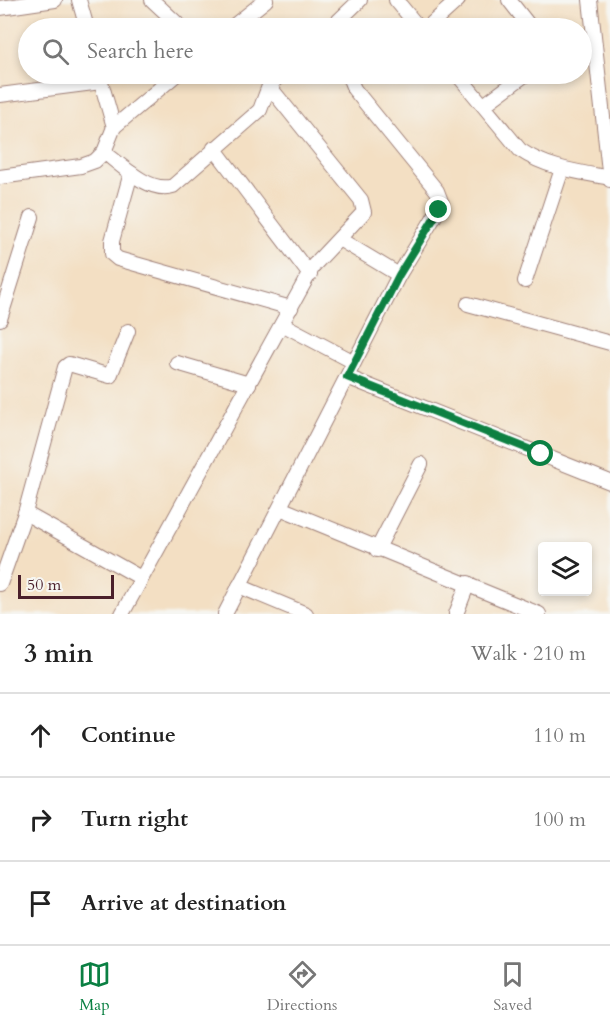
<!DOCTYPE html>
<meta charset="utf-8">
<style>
body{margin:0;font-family:Cardo,serif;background:#f6f6f6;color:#222}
.controls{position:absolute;right:18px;bottom:18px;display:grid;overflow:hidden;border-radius:6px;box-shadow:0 3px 9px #0003}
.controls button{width:54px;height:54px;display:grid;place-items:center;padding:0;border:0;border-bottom:2px solid #e0e0e0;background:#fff;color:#222;font:30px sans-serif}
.scale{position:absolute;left:18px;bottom:15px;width:96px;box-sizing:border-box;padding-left:6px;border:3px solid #4a1f2b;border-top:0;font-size:16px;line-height:21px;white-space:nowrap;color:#4a1f2b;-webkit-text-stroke:4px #f6f6f2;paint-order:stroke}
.stop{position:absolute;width:18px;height:18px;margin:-14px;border:4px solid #0b8043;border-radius:50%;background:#fff}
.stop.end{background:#0b8043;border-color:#fff;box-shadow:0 2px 6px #0008}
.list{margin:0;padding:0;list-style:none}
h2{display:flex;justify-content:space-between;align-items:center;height:78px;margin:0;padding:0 24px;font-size:26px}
h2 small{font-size:20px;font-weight:400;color:#767676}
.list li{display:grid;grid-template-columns:39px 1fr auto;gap:18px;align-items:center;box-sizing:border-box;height:84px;padding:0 24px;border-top:2px solid #e0e0e0}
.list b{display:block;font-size:22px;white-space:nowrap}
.list em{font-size:20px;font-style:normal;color:#767676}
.icon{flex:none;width:33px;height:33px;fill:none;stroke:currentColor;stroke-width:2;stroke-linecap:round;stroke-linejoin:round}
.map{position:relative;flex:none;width:610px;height:614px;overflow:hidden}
.search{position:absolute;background:#fff;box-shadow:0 3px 9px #0003;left:18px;right:18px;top:18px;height:66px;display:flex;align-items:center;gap:15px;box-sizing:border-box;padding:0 21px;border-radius:33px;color:#767676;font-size:22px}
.sheet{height:330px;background:#fff}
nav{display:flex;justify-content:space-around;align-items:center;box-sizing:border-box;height:84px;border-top:2px solid #e0e0e0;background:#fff;font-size:16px;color:#767676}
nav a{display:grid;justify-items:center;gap:3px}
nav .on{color:#0b8043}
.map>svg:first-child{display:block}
</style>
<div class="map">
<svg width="610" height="614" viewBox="0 0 610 614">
<rect width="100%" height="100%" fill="#f6f6f2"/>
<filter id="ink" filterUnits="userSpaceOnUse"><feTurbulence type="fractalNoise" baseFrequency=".0167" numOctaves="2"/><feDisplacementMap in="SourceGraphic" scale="12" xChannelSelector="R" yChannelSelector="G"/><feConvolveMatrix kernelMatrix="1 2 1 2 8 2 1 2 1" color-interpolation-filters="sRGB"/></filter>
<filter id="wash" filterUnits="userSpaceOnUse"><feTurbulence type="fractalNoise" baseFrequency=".008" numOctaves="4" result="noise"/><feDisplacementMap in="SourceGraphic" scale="24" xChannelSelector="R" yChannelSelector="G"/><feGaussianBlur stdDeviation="1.35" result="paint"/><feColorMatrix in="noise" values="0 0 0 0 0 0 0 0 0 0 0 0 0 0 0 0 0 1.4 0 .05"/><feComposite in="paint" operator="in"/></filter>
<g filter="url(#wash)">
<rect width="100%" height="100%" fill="#f3dfc3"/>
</g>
<g filter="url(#ink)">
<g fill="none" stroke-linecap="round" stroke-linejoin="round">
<defs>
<g id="street">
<polyline points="79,0 87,28"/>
<polyline points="152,0 182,28"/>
<polyline points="396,0 419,28"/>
<polyline points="509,0 531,28"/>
<polyline points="590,0 610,180"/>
<polyline points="0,8 55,0"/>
<polyline points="231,28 266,0"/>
<polyline points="331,28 360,0"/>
<polyline points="427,28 458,0"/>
<path d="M457,74L520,150C546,168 579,172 610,178"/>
<polyline points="99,75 114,127"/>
<polyline points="0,95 101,82"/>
<polyline points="484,105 526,74"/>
<polyline points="214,148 310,275"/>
<path d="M104,152C121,165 150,194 173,186L260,110L269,86L281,74"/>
<polyline points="131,173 112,241 112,254 118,259 291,308"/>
<polyline points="0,177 81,166 95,161 104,152 114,127 177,74"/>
<polyline points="339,239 399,275"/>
<polyline points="525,281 562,169"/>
<polyline points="468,304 610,343"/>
<polyline points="0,319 32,217"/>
<polyline points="282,324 354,362"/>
<polyline points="177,363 249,384"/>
<polyline points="347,377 610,482"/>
<polyline points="280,508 539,614"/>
<polyline points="25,513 141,578"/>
<polyline points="377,550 421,464"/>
<polyline points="0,584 25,513 65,367 69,364 110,376 128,331"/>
<polyline points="239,586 306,614"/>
<polyline points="122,614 314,265 364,212 361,200 269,86"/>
<polyline points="225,614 399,275 442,204 437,191 354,89 348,74"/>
<polyline points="456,614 468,583"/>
</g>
</defs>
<use href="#street" stroke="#9e7f77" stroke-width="16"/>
<use href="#street" stroke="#fff" stroke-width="14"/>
</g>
</g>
<g fill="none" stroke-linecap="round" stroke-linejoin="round" filter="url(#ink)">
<polyline stroke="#0b8043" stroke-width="8" points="439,210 399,275 347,377 541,454"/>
</g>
</svg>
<div class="controls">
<button><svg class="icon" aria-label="layers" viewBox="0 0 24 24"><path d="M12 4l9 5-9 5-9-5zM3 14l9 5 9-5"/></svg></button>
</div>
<div class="scale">50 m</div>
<div class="stop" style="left:541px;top:454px"></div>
<div class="stop end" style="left:439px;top:210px"></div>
<div class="search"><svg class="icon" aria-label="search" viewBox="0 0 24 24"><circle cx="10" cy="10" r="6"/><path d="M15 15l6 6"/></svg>Search here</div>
</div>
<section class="sheet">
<h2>3 min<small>Walk · 210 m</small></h2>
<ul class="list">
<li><svg class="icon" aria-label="ahead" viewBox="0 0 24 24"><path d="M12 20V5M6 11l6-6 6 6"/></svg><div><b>Continue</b></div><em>110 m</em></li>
<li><svg class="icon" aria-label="right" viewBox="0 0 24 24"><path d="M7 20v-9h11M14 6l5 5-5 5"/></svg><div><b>Turn right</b></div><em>100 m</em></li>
<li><svg class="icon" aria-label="arrive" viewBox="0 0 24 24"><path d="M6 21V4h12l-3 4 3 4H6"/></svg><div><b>Arrive at destination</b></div></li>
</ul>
</section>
<nav>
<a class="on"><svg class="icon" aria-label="map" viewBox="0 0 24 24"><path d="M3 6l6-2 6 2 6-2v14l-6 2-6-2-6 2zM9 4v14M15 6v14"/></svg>Map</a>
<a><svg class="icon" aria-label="directions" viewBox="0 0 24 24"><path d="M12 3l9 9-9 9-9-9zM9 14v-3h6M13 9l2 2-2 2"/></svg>Directions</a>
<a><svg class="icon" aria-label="saved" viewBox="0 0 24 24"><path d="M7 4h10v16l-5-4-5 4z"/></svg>Saved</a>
</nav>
